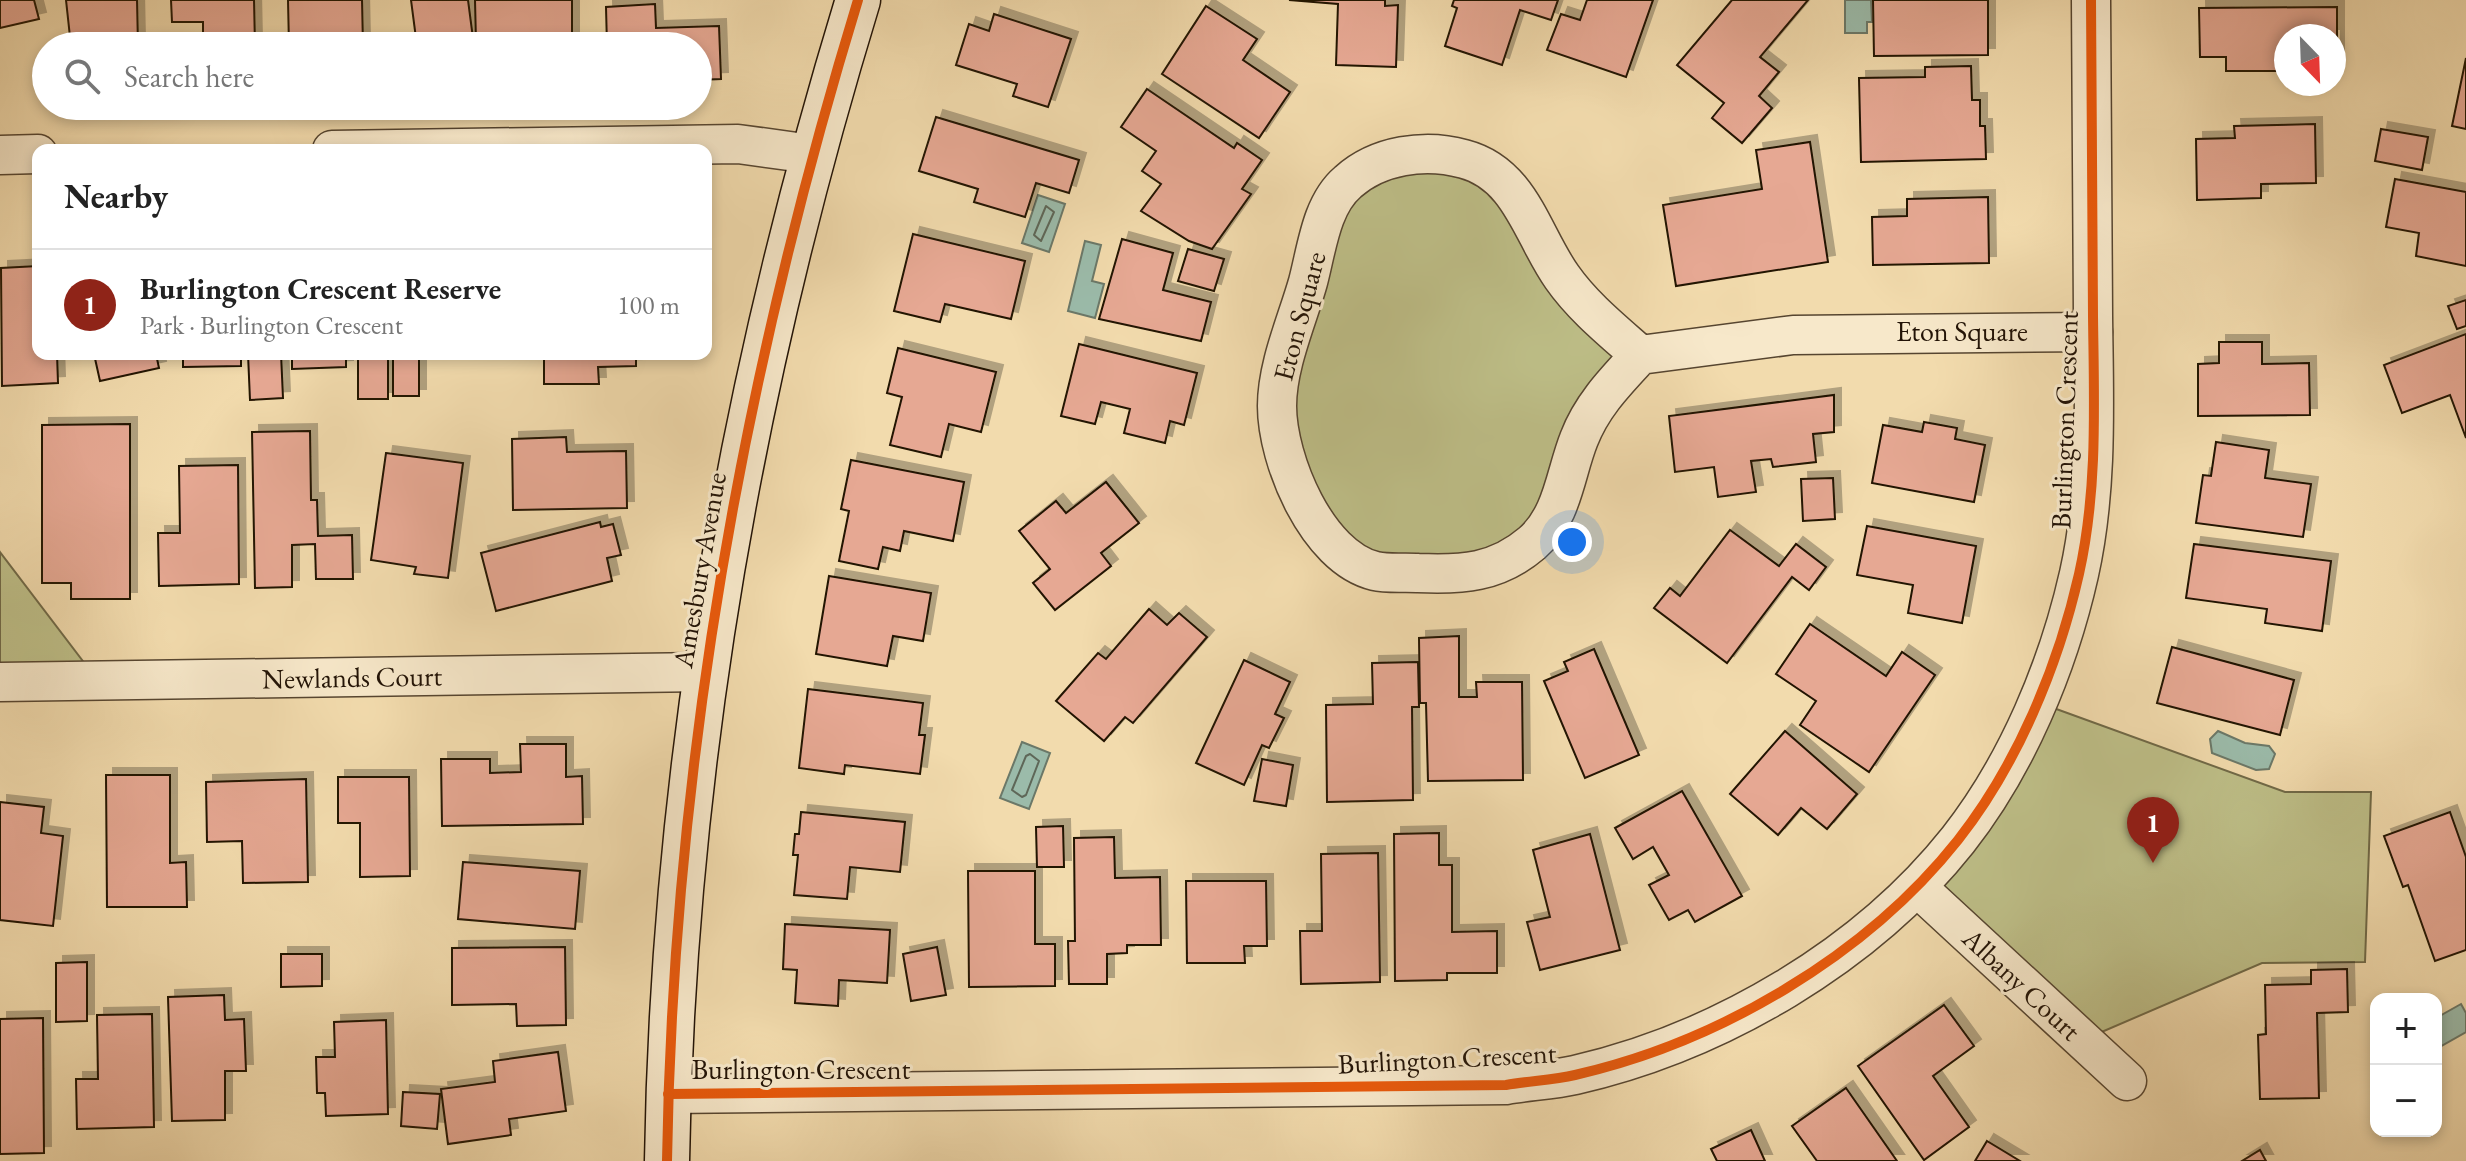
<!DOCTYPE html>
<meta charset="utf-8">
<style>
body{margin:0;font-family:"EB Garamond",serif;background:#f2f2f2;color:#222}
.controls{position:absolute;right:24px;bottom:24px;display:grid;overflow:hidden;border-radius:16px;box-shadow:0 4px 12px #0003}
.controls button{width:72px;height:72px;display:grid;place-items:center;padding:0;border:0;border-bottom:2px solid #e0e0e0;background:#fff;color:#222;font:40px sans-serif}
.compass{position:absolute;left:2274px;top:24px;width:72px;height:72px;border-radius:50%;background:#fff;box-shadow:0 4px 12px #0003;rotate:157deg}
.you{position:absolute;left:1572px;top:542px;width:28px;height:28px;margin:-20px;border:6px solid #fff;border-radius:50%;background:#1a73e8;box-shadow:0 0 0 12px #1a73e833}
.badge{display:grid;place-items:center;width:52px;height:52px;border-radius:50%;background:#8f2418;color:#fff;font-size:26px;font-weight:700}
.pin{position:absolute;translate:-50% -66px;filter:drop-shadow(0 2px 4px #0008)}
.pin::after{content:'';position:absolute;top:42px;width:28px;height:24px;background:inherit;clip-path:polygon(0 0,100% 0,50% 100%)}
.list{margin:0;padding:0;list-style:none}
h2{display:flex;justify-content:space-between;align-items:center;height:104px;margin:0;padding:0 32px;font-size:34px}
h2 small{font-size:26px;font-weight:400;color:#767676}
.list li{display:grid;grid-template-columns:52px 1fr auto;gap:24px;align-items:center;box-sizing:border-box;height:112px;padding:0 32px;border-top:2px solid #e0e0e0}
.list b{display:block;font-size:30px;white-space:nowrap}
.list p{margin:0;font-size:26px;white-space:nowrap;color:#767676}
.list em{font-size:26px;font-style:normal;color:#767676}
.icon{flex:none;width:44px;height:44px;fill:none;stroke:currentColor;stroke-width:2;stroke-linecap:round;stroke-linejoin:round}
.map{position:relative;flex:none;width:2466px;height:1161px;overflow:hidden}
.search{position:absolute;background:#fff;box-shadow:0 4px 12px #0003;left:32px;top:32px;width:680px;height:88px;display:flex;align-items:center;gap:20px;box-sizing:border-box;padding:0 28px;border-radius:44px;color:#767676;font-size:30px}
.panel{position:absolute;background:#fff;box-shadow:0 4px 12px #0003;left:32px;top:144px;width:680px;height:216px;border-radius:16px}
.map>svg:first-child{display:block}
</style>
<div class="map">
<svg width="2466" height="1161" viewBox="0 0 2466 1161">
<defs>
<filter id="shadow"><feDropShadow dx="7" dy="-7" stdDeviation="0" flood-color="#0004"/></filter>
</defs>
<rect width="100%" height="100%" fill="#f2dbad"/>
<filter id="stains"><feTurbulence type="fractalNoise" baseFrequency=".0025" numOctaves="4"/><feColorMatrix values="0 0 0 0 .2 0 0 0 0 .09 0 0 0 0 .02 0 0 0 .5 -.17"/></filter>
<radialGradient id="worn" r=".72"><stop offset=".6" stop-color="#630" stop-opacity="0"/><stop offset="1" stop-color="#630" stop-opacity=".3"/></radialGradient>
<g fill="#bebf88" stroke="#706947" stroke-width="2">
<polygon points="1463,158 1640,355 1508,560 1351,560 1279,424 1346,183"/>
<polygon points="0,552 98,681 0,682"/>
<polygon points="2037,702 2285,792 2371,792 2365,962 2262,963 2083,1040 1917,887"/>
</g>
<g fill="#9bbbaa" stroke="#6b7868" stroke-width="2">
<polygon points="1845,0 1871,0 1872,22 1867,22 1867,33 1845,33"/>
<polygon points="1038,195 1065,204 1049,252 1022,243"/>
<polygon points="1085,241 1101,245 1092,281 1104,284 1095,318 1068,311"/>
<polygon points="2218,731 2245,743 2269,746 2275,754 2269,769 2256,770 2212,753 2210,739"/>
<polygon points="1022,742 1050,753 1029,809 1000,798"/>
<polygon points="2461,1004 2466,1013 2466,1032 2436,1049 2436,1018"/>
</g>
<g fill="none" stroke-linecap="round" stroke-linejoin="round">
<g stroke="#5e6758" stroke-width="2">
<polygon points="1046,206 1054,212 1041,241 1034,235"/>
<polygon points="1030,754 1039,761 1026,795 1022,797 1012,790 1026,756"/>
</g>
</g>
<g fill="#e6a893" stroke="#221306" stroke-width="2" filter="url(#shadow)">
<polygon points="0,0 34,0 39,19 0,28"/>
<polygon points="66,0 137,0 138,46 71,46"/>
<polygon points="171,0 254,0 255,46 203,46 203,22 172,22"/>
<polygon points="288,0 362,0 363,46 289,46"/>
<polygon points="411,0 468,0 474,46 417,46"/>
<polygon points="475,0 572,0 572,41 476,42"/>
<polygon points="1289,0 1385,0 1385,6 1398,5 1396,67 1336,65 1338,4"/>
<polygon points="1454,0 1558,0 1551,20 1520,10 1502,65 1445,46 1457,8 1452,6"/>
<polygon points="1587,0 1653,0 1626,77 1547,50 1561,14 1580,20"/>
<polygon points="1732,0 1808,0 1760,57 1779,72 1759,96 1772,108 1742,143 1712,118 1724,103 1677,65"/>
<polygon points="1873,0 1988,0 1988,55 1874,56"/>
<polygon points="655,4 656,28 719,26 721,79 698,80 698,46 607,46 606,7"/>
<polygon points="1206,6 1257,39 1243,60 1290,92 1259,138 1162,74"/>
<polygon points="2337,7 2337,71 2334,71 2334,36 2286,36 2286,71 2226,71 2226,57 2200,57 2199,8"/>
<polygon points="994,14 1071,39 1048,107 1013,96 1017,84 956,65 969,24 989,31"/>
<polygon points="2466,58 2466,129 2452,126"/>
<polygon points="1971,66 1972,100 1980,100 1980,126 1985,126 1986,159 1861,162 1859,78 1925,77 1925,67"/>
<polygon points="1147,89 1234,148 1237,143 1262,160 1242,189 1251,194 1212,249 1189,241 1141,211 1161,184 1142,171 1156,151 1121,127"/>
<polygon points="936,117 1079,160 1069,193 1036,183 1025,217 974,202 978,189 919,171"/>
<polygon points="2315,124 2316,183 2261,184 2261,198 2197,200 2196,139 2235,138 2234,126"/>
<polygon points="2381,129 2428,137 2422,170 2375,161"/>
<polygon points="1810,142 1828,262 1676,286 1663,205 1762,189 1756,150"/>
<polygon points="2395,179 2466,192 2466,266 2416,256 2419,233 2386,227"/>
<polygon points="1988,197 1989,263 1873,265 1872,217 1907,216 1907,199"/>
<polygon points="913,234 1025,261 1011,319 945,304 940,322 894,311"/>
<polygon points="1122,239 1173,253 1163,290 1211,302 1201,341 1099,319"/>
<polygon points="1188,249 1224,259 1214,291 1178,281"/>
<polygon points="38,266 38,354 57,354 58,383 2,386 1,268"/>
<polygon points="2466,300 2466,326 2457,329 2448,306"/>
<polygon points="2466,334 2466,438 2450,395 2402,413 2384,365"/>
<polygon points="2219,342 2262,342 2262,364 2309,363 2310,415 2198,416 2198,364 2219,363"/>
<polygon points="1079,344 1197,373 1184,425 1170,421 1165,443 1124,433 1130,409 1101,402 1095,424 1061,416"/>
<polygon points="898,348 996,372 981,432 949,424 941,457 890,445 902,397 887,393"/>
<polygon points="94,354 156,354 159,368 100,381"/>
<polygon points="183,354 241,354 241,366 183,367"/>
<polygon points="248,354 281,354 283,398 250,400"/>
<polygon points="292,354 346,354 346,367 292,369"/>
<rect x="358" y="354" width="30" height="45"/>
<polygon points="544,354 656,354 656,357 636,356 636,366 598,367 599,384 544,384"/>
<polygon points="419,357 419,396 393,396 393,358"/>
<polygon points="1834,395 1834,432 1813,434 1816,462 1773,467 1771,459 1751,461 1756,492 1718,497 1714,467 1675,472 1669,416"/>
<polygon points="1924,422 1957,428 1955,439 1985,445 1974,502 1872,483 1883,425 1922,432"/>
<polygon points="130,424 130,599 71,599 71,583 42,583 42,425"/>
<polygon points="310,431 311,500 317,500 318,536 352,535 353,579 316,579 315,544 292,545 292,587 255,588 252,432"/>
<polygon points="566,437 567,452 626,451 627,508 513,510 512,439"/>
<polygon points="2216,442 2269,450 2265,478 2311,484 2303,537 2196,523 2203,475 2211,476"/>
<polygon points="386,453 463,463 448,578 414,574 416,567 371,560"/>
<polygon points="851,460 964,482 953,541 904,531 900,551 883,547 878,569 839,561 849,511 841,509"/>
<polygon points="238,465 239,584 159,586 158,533 180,533 179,466"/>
<polygon points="1833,478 1835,519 1803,521 1801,479"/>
<polygon points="1106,482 1139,523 1101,553 1111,566 1055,610 1033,583 1050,569 1019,531 1056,501 1066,513"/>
<polygon points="600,522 601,527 613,524 621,555 607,558 612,581 496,611 481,553"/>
<polygon points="1867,526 1976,546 1962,623 1908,613 1913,585 1857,575"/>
<polygon points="1730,530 1779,566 1796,544 1826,567 1809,590 1792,577 1727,663 1654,608 1670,588 1680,596"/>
<polygon points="2194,544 2331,561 2322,631 2265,623 2267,609 2186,598"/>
<polygon points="829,576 931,593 923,641 893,636 887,666 816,654"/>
<polygon points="1149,609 1167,625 1179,613 1207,637 1133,723 1125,717 1104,741 1056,701 1098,653 1106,659"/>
<polygon points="1810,624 1886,676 1902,652 1935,675 1869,772 1800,725 1816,701 1776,674"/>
<polygon points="1459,636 1459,697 1477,697 1476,682 1522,682 1523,780 1428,781 1426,703 1420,703 1419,638"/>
<polygon points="2172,647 2294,680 2280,735 2157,703"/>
<polygon points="1594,649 1639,755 1585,778 1544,681 1568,671 1564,662"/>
<polygon points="1244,660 1290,682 1275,714 1284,718 1269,748 1262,745 1244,785 1196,763"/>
<polygon points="1418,662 1419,707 1412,707 1413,800 1327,802 1326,705 1373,704 1372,663"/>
<polygon points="808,689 923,703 919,735 925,735 920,774 845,765 844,774 799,768"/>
<polygon points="1785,731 1857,794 1827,829 1801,808 1778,835 1730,794"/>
<polygon points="520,744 566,744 566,777 582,776 583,824 442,826 441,759 490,759 490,773 521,772"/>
<polygon points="1262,759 1293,765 1286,806 1254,801"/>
<polygon points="106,775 170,775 170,863 186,862 187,907 107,907"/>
<polygon points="338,777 409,777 410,876 360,877 360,823 338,823"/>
<polygon points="306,779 308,882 243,883 242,841 207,842 206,782"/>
<polygon points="1682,791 1742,896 1695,922 1688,910 1669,920 1649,885 1669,875 1653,847 1633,859 1615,828"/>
<polygon points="0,802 44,807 41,833 63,836 53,926 0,920"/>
<polygon points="801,812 905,822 900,872 850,867 847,899 794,895 798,855 793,855 795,834 799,834"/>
<polygon points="2450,812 2466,857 2466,950 2435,961 2408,885 2403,887 2384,836"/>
<polygon points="1063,826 1064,867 1037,867 1036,827"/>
<polygon points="1439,833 1439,865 1452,865 1452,932 1497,931 1497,973 1447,973 1447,980 1395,981 1394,834"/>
<polygon points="1590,834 1620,950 1540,970 1527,922 1550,917 1533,850"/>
<polygon points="1114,837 1115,878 1160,877 1161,945 1127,945 1127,953 1107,954 1107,984 1069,984 1068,941 1075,941 1074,838"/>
<polygon points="1378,853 1380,982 1301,984 1300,931 1322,931 1321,854"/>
<polygon points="463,862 580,871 575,929 458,919"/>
<polygon points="968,871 1035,871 1035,944 1055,944 1055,986 969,987"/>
<polygon points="1186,881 1266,881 1267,946 1244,946 1245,963 1187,963"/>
<polygon points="785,924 890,930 887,983 839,980 838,1006 795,1003 797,970 783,969"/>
<polygon points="565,947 566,1025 517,1026 516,1004 452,1005 452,948"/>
<polygon points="937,947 946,995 911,1001 903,954"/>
<polygon points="281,954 322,954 322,986 281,987"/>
<polygon points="87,962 87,1021 56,1022 56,963"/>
<polygon points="2347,969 2348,1012 2317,1013 2319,1098 2260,1099 2258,1035 2266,1034 2265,985 2311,984 2311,970"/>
<polygon points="224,995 225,1020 244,1019 246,1071 225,1071 225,1120 172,1121 168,997"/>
<polygon points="1944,1005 1974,1046 1933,1076 1969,1127 1924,1160 1858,1066"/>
<polygon points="152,1014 154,1127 77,1129 76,1079 98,1079 97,1015"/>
<polygon points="43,1018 44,1153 0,1154 0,1019"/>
<polygon points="386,1020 388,1114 326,1116 325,1093 317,1093 316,1057 335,1057 334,1022"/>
<polygon points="558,1052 566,1111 509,1119 511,1135 448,1144 441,1089 495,1082 493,1061"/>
<polygon points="1846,1088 1897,1161 1817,1161 1792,1126"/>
<polygon points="403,1092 440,1094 437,1129 401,1126"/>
<polygon points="1751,1130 1765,1161 1717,1161 1711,1149"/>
<polygon points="1987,1141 2020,1161 1975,1161"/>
<polygon points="2260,1150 2266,1161 2242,1161"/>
</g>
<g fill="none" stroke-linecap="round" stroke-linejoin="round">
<defs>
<g id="street">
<polyline points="332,150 738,144 811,154"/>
<polyline points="0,155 38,154"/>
<path d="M1640,355C1613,331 1583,307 1562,277C1532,235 1521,174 1464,159C1425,148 1378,155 1348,182C1321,205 1317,248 1308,282C1297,321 1277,365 1277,406C1277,460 1317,557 1375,571C1388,574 1404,572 1418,573C1462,575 1497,573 1532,543C1563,516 1565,474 1579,439C1592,405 1616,381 1640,355L1793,335L2093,332"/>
<polyline points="0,682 705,672"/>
<polyline points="1917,887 2127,1081"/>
<path d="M668,1094L1506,1085C1529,1081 1553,1080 1575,1075C1719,1042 1866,956 1958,840C2017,765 2058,667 2079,574C2098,489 2094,402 2093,316C2093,210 2092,105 2091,0"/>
</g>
<path id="secondary" d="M667,1161C673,767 743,376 858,0"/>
</defs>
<use href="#street" stroke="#564530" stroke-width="41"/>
<use href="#secondary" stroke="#221306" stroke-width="47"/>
<use href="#street" stroke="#f7e8ca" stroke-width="38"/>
<use href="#secondary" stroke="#f7e8ca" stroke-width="44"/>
<defs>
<g id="cycleway">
<path d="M668,1094L1506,1085C1529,1081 1553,1080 1575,1075C1719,1042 1866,956 1958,840C2017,765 2058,667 2079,574C2098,489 2094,402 2093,316C2093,210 2092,105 2091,0"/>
<path d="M667,1161C673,767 743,376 858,0"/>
</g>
</defs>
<use href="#cycleway" stroke="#f7e8ca" stroke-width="15"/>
<use href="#cycleway" stroke="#e8590c" stroke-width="10"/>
</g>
<g text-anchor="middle" stroke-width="6" stroke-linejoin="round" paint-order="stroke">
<g font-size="28" fill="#221306" stroke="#f7e8ca">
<text transform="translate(1299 316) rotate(-75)" y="10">Eton Square</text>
<text x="1962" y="341">Eton Square</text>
<text transform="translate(2064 420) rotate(-88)" y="10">Burlington Crescent</text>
<text transform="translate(699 570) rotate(-80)" y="10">Amesbury Avenue</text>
<text transform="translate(352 677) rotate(-1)" y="10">Newlands Court</text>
<text transform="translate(2022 984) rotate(43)" y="10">Albany Court</text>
<text transform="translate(1447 1058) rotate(-3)" y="10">Burlington Crescent</text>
<text x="801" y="1079">Burlington Crescent</text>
</g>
</g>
<rect width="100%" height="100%" filter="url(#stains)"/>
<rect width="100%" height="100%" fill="url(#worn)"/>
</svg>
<div class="controls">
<button>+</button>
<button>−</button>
</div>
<svg class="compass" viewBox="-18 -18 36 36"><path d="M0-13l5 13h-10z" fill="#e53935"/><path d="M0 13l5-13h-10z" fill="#767676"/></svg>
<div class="you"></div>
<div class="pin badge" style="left:2153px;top:863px">1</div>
<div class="search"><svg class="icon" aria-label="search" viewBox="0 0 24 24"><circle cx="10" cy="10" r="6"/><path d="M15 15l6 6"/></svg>Search here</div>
<section class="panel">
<h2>Nearby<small></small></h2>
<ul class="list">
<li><span class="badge">1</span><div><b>Burlington Crescent Reserve</b><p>Park · Burlington Crescent</p></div><em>100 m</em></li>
</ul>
</section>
</div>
